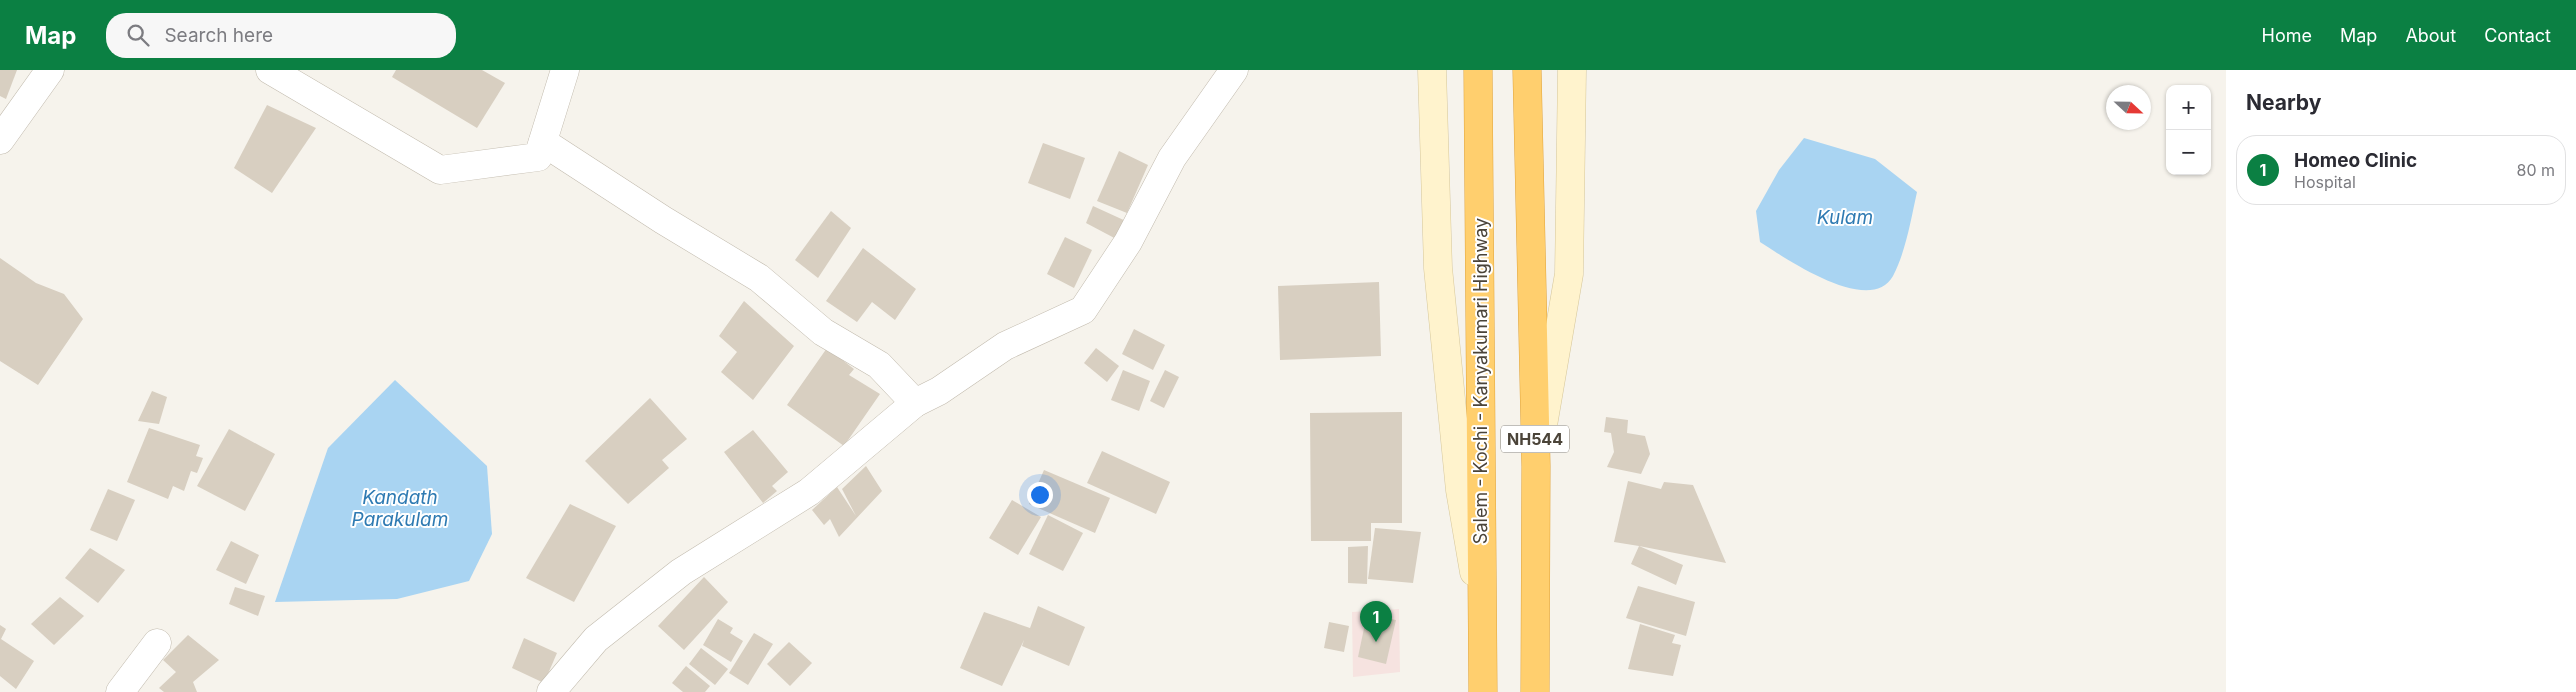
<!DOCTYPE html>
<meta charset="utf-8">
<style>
body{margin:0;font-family:Inter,sans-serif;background:#f7f7f7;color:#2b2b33}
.controls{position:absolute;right:15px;top:15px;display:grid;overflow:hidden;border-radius:10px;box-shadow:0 1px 4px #0004}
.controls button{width:45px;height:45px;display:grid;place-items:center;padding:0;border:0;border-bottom:1px solid #e1e1e2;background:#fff;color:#2b2b33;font:25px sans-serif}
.compass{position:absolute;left:2106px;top:15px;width:45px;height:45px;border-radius:50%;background:#fff;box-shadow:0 1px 4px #0004;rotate:112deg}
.you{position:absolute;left:1039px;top:424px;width:18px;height:18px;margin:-12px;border:4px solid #fff;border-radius:50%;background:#1a73e8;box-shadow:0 0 0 8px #1a73e833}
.badge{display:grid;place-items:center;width:32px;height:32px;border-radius:50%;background:#0b8043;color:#fff;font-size:16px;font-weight:700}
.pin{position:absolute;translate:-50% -41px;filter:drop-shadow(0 1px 2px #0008)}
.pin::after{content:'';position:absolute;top:26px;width:18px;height:15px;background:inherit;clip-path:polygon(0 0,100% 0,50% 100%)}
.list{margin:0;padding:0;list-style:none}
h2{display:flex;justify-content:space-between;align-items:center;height:65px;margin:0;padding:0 20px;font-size:21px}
h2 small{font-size:16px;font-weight:400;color:#7c7c81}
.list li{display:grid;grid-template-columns:32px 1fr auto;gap:15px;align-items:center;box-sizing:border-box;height:70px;margin:0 10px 10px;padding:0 10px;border:1px solid #e1e1e2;border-radius:20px}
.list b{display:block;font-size:19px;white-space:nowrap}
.list p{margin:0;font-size:16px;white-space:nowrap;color:#7c7c81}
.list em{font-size:16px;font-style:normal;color:#7c7c81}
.icon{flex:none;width:28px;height:28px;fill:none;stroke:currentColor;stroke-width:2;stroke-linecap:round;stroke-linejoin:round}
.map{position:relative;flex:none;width:2226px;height:622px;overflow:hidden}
header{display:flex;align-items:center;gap:30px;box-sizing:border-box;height:70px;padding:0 25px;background:#0b8043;color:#fff}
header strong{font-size:24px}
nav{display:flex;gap:28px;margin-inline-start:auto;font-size:18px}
.search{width:350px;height:45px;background:#f7f7f7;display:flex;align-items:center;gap:12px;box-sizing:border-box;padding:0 18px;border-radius:20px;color:#7c7c81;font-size:19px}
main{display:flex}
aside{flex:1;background:#fff}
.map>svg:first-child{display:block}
</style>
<header>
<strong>Map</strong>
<div class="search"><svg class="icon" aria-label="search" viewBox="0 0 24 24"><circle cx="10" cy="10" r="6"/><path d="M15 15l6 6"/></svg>Search here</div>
<nav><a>Home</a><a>Map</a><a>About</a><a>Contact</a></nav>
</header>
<main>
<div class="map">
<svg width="2226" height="622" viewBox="0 0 2226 622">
<rect width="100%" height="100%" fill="#f6f3ec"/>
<polygon fill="#f6e3e0" points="1399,539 1400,602 1353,607 1352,542"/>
<g fill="#a9d4f2">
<path d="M1804,68L1875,89L1917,122C1911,149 1906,181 1893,206C1870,247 1785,188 1760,172L1756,141L1779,100Z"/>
<polygon points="395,310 487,396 492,464 469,511 397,529 275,532 328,378"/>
</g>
<g fill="#d8cfc1">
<polygon points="0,0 17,0 6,29 0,26"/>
<polygon points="396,0 482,0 505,13 477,58 392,7"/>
<polygon points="267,35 316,58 272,123 234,98"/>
<polygon points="1043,73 1085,88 1070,129 1028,113"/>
<polygon points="1119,81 1148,95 1127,143 1097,131"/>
<polygon points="1093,136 1128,152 1120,171 1086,153"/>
<polygon points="831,141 851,158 818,208 795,190"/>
<polygon points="1065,167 1092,180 1074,218 1047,204"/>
<polygon points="863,178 916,219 895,250 872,232 857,252 826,231"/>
<polygon points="0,188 36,213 64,224 83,249 38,315 0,291"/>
<polygon points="1379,212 1381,286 1280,290 1278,216"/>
<polygon points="744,231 794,276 753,330 721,302 737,282 719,266"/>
<polygon points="1134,259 1165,275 1153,300 1122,284"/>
<polygon points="827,278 854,299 849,305 880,324 844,376 787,335"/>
<polygon points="1096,278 1119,296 1107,312 1084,293"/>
<polygon points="1123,300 1150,311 1139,341 1111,330"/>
<polygon points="1165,300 1179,307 1164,338 1150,331"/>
<polygon points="152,321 167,327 159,354 138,351"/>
<polygon points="650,328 687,369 662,390 669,398 628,434 585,391"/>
<polygon points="1402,342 1402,453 1371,453 1371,471 1311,471 1310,343"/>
<polygon points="1606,347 1628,350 1627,363 1645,366 1650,384 1641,404 1607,397 1614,382 1611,363 1604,362"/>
<polygon points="149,358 200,375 196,386 203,388 197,403 191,401 184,421 173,416 168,429 127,412"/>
<polygon points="229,359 275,384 245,441 197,416"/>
<polygon points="753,360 788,402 772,416 777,421 763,433 724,382"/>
<polygon points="1102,381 1170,412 1156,444 1087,413"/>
<polygon points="866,396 882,421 839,467 830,449 824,455 812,440 837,417 856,446 842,419"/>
<polygon points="1044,400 1110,428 1095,463 1029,434"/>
<polygon points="1628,411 1661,419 1664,412 1693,415 1726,493 1639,476 1683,495 1676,515 1631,494 1639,476 1614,472"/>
<polygon points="108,419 135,430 117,471 90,460"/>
<polygon points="1012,430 1041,447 1018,485 989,468"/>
<polygon points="570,434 616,456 574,532 526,508"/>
<polygon points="1048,445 1083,463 1063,501 1029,484"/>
<polygon points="1375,458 1421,462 1413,513 1368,509"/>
<polygon points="231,471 259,485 246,514 216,500"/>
<polygon points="1368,476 1367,514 1348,513 1348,477"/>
<polygon points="90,478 125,500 98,533 65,508"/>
<polygon points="704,507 728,532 684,580 658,556"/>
<polygon points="1638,516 1695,532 1686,566 1626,548"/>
<polygon points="235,517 265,526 258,546 229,534"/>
<polygon points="60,527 84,546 54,575 31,554"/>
<polygon points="1038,536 1085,557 1069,596 1022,576 1024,570 1002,616 960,598 984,542 1030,558"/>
<polygon points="1367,544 1396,550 1386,594 1358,587"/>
<polygon points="718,549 733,558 730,563 743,571 731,592 703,575"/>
<polygon points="1329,552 1349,556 1344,582 1324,578"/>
<polygon points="1640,554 1675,565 1672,573 1681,575 1673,606 1628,599"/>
<polygon points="0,555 6,559 1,569 34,591 16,619 0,606"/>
<polygon points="754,563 773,574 748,615 729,603"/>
<polygon points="188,565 219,590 193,612 197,622 164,622 159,618 176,602 163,590"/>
<polygon points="524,568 557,583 544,613 512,598"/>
<polygon points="789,572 812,593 790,616 767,594"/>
<polygon points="701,578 728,599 715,615 689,594"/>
<polygon points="686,596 710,616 705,622 683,622 672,613"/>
</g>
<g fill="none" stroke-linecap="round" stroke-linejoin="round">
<defs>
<g id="street">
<polyline points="270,0 440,100 538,87 565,0"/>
<polyline points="0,70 50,0"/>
<polyline points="543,72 663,150 759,208 823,262 879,295 915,333 939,321 1005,276 1083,240 1128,172 1172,88 1234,0"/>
<polyline points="120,622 157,573"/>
<polyline points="551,622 596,569 681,502 809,422 915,333"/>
</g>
<g id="secondary">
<polyline points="1432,0 1438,198 1460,420 1474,502"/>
<polyline points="1542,361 1569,204 1572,0"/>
</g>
<g id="highway">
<polyline points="1478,0 1483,622"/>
<polyline points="1527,0 1536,396 1535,622"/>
</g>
</defs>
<use href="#street" stroke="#c2bbae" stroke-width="29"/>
<use href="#secondary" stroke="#d6c79b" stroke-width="29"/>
<use href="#highway" stroke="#e0a43c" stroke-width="29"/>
<use href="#street" stroke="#fff" stroke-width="28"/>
<use href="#secondary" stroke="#fff3cd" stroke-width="28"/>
<use href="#highway" stroke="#ffcf6e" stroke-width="28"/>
</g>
<g text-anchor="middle" stroke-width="4" stroke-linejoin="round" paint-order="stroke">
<rect fill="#fff" stroke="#817c74" stroke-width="1" x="1501" y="355.5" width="68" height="27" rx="4"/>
<g font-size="16" font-weight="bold" fill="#4b4439">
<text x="1535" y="375">NH544</text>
</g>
<g font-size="18" fill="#4b4439" stroke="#fff">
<text transform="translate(1481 311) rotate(-90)" y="6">Salem - Kochi - Kanyakumari Highway</text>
</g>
<g font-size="19" font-style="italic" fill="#2e7ab2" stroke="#fff">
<text x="1845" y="154">Kulam</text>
<text x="400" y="434">Kandath<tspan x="400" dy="22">Parakulam</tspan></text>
</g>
</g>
</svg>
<div class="controls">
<button>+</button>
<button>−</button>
</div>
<svg class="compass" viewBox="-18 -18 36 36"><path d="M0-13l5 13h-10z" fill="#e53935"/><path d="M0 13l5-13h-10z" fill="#7c7c81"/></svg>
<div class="you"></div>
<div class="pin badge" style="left:1376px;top:572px">1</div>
</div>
<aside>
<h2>Nearby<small></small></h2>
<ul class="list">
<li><span class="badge">1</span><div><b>Homeo Clinic</b><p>Hospital</p></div><em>80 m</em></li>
</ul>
</aside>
</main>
